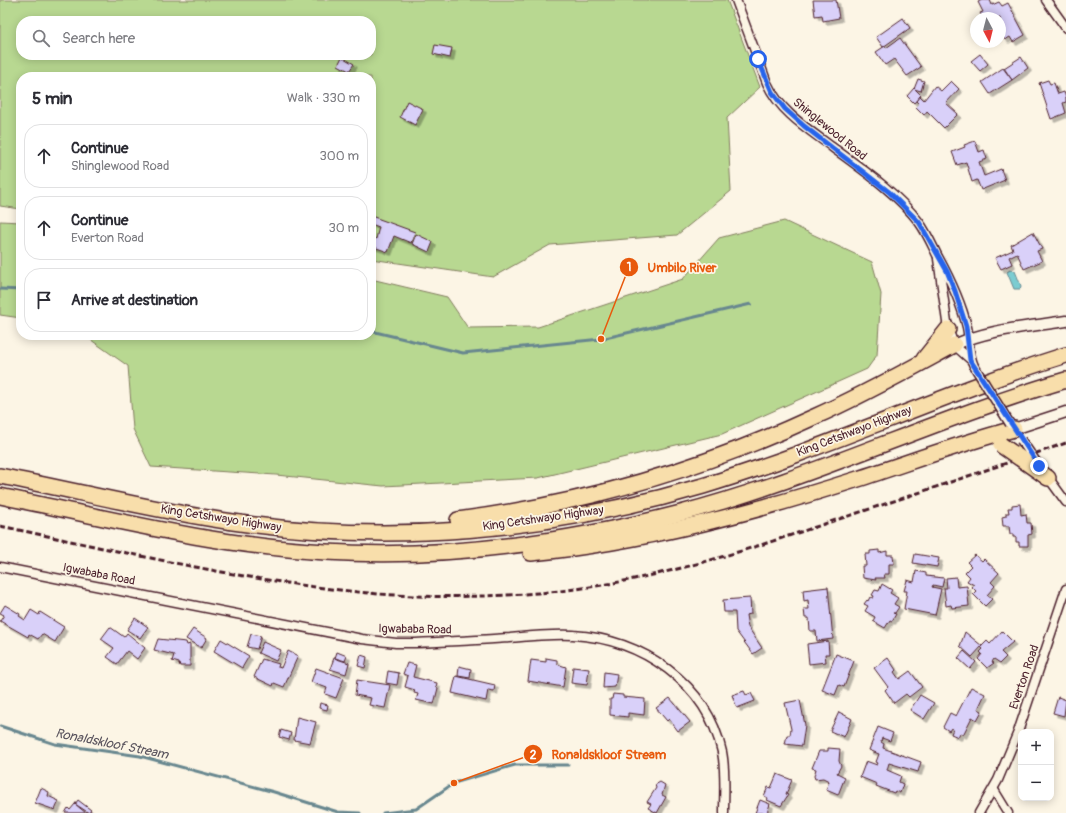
<!DOCTYPE html>
<meta charset="utf-8">
<style>
body{margin:0;font-family:Pangolin,sans-serif;background:#f2f2f3;color:#2b2b33}
.controls{position:absolute;right:12px;bottom:12px;display:grid;overflow:hidden;border-radius:8px;box-shadow:0 2px 10px #0003}
.controls button{width:36px;height:36px;display:grid;place-items:center;padding:0;border:0;border-bottom:1px solid #e1e1e2;background:#fff;color:#2b2b33;font:20px sans-serif}
.compass{position:absolute;left:970px;top:12px;width:36px;height:36px;border-radius:50%;background:#fff;box-shadow:0 2px 10px #0003;rotate:173deg}
.stop{position:absolute;width:12px;height:12px;margin:-9px;border:3px solid #2563eb;border-radius:50%;background:#fff}
.stop.end{background:#2563eb;border-color:#fff;box-shadow:0 1px 4px #0008}
.list{margin:0;padding:0;list-style:none}
h2{display:flex;justify-content:space-between;align-items:center;height:52px;margin:0;padding:0 16px;font-size:17px}
h2 small{font-size:13px;font-weight:400;color:#7c7c81}
.list li{display:grid;grid-template-columns:26px 1fr auto;gap:12px;align-items:center;box-sizing:border-box;height:64px;margin:0 8px 8px;padding:0 8px;border:1px solid #e1e1e2;border-radius:16px}
.list b{display:block;font-size:15px;white-space:nowrap}
.list p{margin:0;font-size:13px;white-space:nowrap;color:#7c7c81}
.list em{font-size:13px;font-style:normal;color:#7c7c81}
.icon{flex:none;width:22px;height:22px;fill:none;stroke:currentColor;stroke-width:2;stroke-linecap:round;stroke-linejoin:round}
.map{position:relative;flex:none;width:1066px;height:813px;overflow:hidden}
.search{position:absolute;background:#fff;box-shadow:0 2px 10px #0003;left:16px;top:16px;width:360px;height:44px;display:flex;align-items:center;gap:10px;box-sizing:border-box;padding:0 14px;border-radius:16px;color:#7c7c81;font-size:15px}
.panel{position:absolute;background:#fff;box-shadow:0 2px 10px #0003;left:16px;top:72px;width:360px;height:268px;border-radius:16px}
.map>svg:first-child{display:block}
</style>
<div class="map">
<svg width="1066" height="813" viewBox="0 0 1066 813">
<defs>
<filter id="shadow"><feDropShadow dx="3.5" dy="3.5" stdDeviation="0" flood-color="#0004"/></filter>
</defs>
<rect width="100%" height="100%" fill="#fcf5e5"/>
<filter id="ink" filterUnits="userSpaceOnUse"><feTurbulence type="fractalNoise" baseFrequency=".025" numOctaves="2"/><feDisplacementMap in="SourceGraphic" scale="8" xChannelSelector="R" yChannelSelector="G"/><feConvolveMatrix kernelMatrix="1 2 1 2 8 2 1 2 1" color-interpolation-filters="sRGB"/></filter>
<g filter="url(#ink)">
<g fill="#b8d891" stroke="#817c5e" fill-rule="evenodd">
<path d="M0,0H727L760,87L727,118L731,191L677,235L550,245L493,277L371,259V77H21V209L0,206ZM21,21H371V55H21Z"/>
<polygon points="0,221 21,222 21,318 0,315"/>
<polygon points="784,221 872,262 881,294 877,355 867,369 722,434 538,478 383,486 276,475 151,467 133,429 128,366 84,335 371,335 371,279 447,297 468,328 538,327 683,279 719,238"/>
</g>
<polygon fill="#7bccd1" stroke="#67878f" points="1010,270 1015,271 1021,286 1020,289 1014,289 1007,272"/>
<g fill="none" stroke-linecap="round" stroke-linejoin="round">
<g stroke="#67878f" stroke-width="3">
<polyline points="0,289 21,290"/>
<polyline points="371,331 463,353 601,339 751,304"/>
<polyline points="0,726 55,744 140,756 274,792 338,812 360,813"/>
<polyline points="383,813 416,809 454,783 515,765 568,765"/>
</g>
</g>
<g fill="#d9d0f9" stroke="#4a1f2b" filter="url(#shadow)">
<polygon points="813,0 836,0 839,18 823,21 822,15 815,16"/>
<polygon points="982,0 990,0 992,5 999,2 1002,6 1008,3 1025,35 1013,42 1010,37 1005,40 1000,32 1000,18 983,18 980,13 983,12 978,2"/>
<polygon points="903,18 910,28 883,47 876,37"/>
<polygon points="900,38 921,67 907,76 894,59 885,65 876,52 885,46 886,48"/>
<polygon points="435,45 452,48 450,58 433,54"/>
<polygon points="980,54 988,64 980,71 971,61"/>
<polygon points="342,57 354,64 349,71 338,65"/>
<polygon points="1021,57 1028,68 1012,80 1004,68"/>
<polygon points="1003,68 1012,80 990,94 982,82"/>
<polygon points="918,79 924,81 921,91 914,89"/>
<polygon points="1048,80 1050,84 1054,83 1058,94 1064,92 1066,98 1066,102 1063,103 1066,113 1051,119 1039,83"/>
<polygon points="951,81 959,89 946,103 958,114 944,128 927,111 924,115 916,107 919,104 916,101 920,96 924,100 935,86 941,91"/>
<polygon points="914,88 921,95 914,103 907,96"/>
<polygon points="407,101 423,109 415,125 400,117"/>
<polygon points="975,141 979,152 984,150 987,159 979,162 984,176 1001,169 1005,180 981,190 977,180 972,182 966,162 957,165 952,152 965,147 964,145"/>
<polygon points="371,216 415,232 411,243 394,236 388,252 371,246 373,238 376,239 379,227 371,224"/>
<polygon points="1033,232 1042,249 1037,251 1042,261 1024,269 1017,253 1009,257 1012,264 1001,269 995,258 1013,250 1011,245"/>
<polygon points="416,234 433,242 429,252 412,244"/>
<polygon points="1020,504 1021,515 1026,514 1027,523 1031,523 1032,534 1028,535 1028,546 1019,546 1019,542 1016,542 1016,537 1013,537 1013,534 1010,534 1009,526 1003,526 1002,517 1006,516 1006,513 1009,513 1008,508 1012,508 1012,505"/>
<polygon points="879,550 879,553 887,551 887,555 893,555 894,564 889,564 889,574 884,574 885,578 875,578 876,580 863,578 862,566 866,566 865,554 870,554 870,551"/>
<polygon points="915,554 939,558 937,567 913,563"/>
<polygon points="975,555 982,561 984,559 999,573 991,582 995,586 987,595 992,599 985,606 973,594 976,591 972,587 974,585 967,581 970,577 965,572 971,566 967,562"/>
<polygon points="916,571 926,573 926,576 944,578 942,587 933,585 932,587 941,589 935,615 904,609 907,591 904,591 907,580 914,582"/>
<polygon points="956,577 957,587 967,586 969,606 952,608 951,605 946,606 944,588 947,588 946,578"/>
<polygon points="882,584 892,590 890,593 898,598 894,604 899,607 895,613 893,613 896,614 892,621 890,620 885,628 873,621 875,617 865,611 868,606 864,604 867,600 868,601 870,597 873,598 874,596 872,595 875,590 879,591"/>
<polygon points="828,587 833,639 817,641 816,631 810,631 809,618 805,618 804,609 809,609 808,600 804,601 803,590"/>
<polygon points="750,598 751,614 746,615 748,627 762,648 753,654 736,631 735,612 724,612 723,600"/>
<polygon points="5,605 20,614 19,616 25,620 31,610 39,615 40,612 64,627 55,642 42,634 38,639 29,634 28,637 0,621 4,615 0,613"/>
<polygon points="135,618 148,627 140,638 127,630"/>
<polygon points="110,627 124,637 127,633 145,648 137,659 127,651 117,664 107,657 114,648 101,639"/>
<polygon points="193,629 207,638 201,648 186,639"/>
<polygon points="1002,631 1013,642 1001,652 1006,657 1000,663 994,659 992,662 994,663 987,668 978,659 982,654 980,652 983,649 981,647 987,641 990,644"/>
<polygon points="965,632 982,646 972,657 960,646"/>
<polygon points="251,634 261,636 257,649 247,647"/>
<polygon points="158,639 186,642 187,645 190,644 190,666 180,666 179,663 172,661 174,655 154,650"/>
<polygon points="221,639 249,656 242,668 214,651"/>
<polygon points="828,641 829,654 825,654 826,662 809,664 807,644"/>
<polygon points="263,642 281,650 276,661 258,653"/>
<polygon points="288,651 298,656 284,687 274,683 273,686 254,677 262,659 279,664 278,667 281,668"/>
<polygon points="964,651 976,662 970,669 958,658"/>
<polygon points="337,652 347,656 345,661 335,658"/>
<polygon points="836,654 854,661 844,687 839,685 835,695 822,690"/>
<polygon points="361,655 367,657 365,668 358,666"/>
<polygon points="334,658 349,663 346,674 330,669"/>
<polygon points="546,658 557,660 557,664 566,667 563,687 528,681 531,660 546,662"/>
<polygon points="888,658 896,670 894,672 899,679 910,671 922,687 909,697 906,694 894,703 885,690 888,687 874,668"/>
<polygon points="407,663 416,665 413,677 437,683 436,687 438,688 434,704 416,700 418,694 414,693 415,690 405,687 408,676 403,674"/>
<polygon points="459,666 471,669 470,678 458,676"/>
<polygon points="573,667 589,669 587,685 571,683"/>
<polygon points="316,668 344,678 336,698 325,694 327,688 311,682"/>
<polygon points="388,671 399,673 397,685 386,683"/>
<polygon points="604,672 617,674 615,687 603,688"/>
<polygon points="456,676 495,685 494,691 488,690 486,701 452,693"/>
<polygon points="357,680 390,685 385,708 369,705 371,698 355,695"/>
<polygon points="971,687 985,694 978,709 982,711 977,720 972,717 963,735 960,733 958,737 951,734 953,729 951,728 949,731 943,727 950,713 956,716"/>
<polygon points="744,691 746,695 751,693 755,701 737,708 732,695"/>
<polygon points="613,694 623,695 623,697 645,699 644,715 628,713 628,717 610,715 610,699 612,699"/>
<polygon points="920,695 934,703 924,719 910,710"/>
<polygon points="1058,697 1066,700 1064,716 1053,713"/>
<polygon points="670,698 690,722 678,731 669,719 667,721 656,708"/>
<polygon points="800,700 805,725 802,746 785,744 787,735 790,735 791,729 785,703"/>
<polygon points="320,703 328,705 327,710 319,708"/>
<polygon points="839,712 852,719 844,737 830,731"/>
<polygon points="297,717 316,722 310,743 294,740"/>
<polygon points="878,727 893,733 890,741 882,738 881,742 884,744 883,748 921,762 918,772 889,763 887,770 901,776 899,782 903,784 900,793 895,791 894,793 876,786 877,784 860,777 866,761 877,765 878,763 876,762 879,754 869,750"/>
<polygon points="281,730 291,733 289,740 279,737"/>
<polygon points="828,748 840,749 839,761 841,766 837,773 845,777 838,795 826,790 829,781 823,778 815,779 814,776 816,769 812,768 819,751 828,751"/>
<polygon points="777,774 792,780 786,794 788,795 781,806 767,800 768,798 764,796 768,787 771,788"/>
<polygon points="660,782 665,785 662,795 666,797 657,813 648,808 651,804 647,802 656,788 655,785"/>
<polygon points="41,788 49,792 48,796 59,801 55,810 35,803"/>
<polygon points="78,800 91,810 89,813 75,804"/>
<polygon points="760,800 770,804 767,813 755,813"/>
<polygon points="75,804 86,813 65,813 68,808 70,810"/>
</g>
<g fill="none" stroke-linecap="round" stroke-linejoin="round">
<defs>
<g id="minor">
<path d="M736,0L767,83C780,112 808,129 832,147C862,169 896,192 919,222C927,233 932,245 938,257C950,279 961,302 967,327C970,340 968,354 974,366"/>
<polyline points="1046,0 1066,28"/>
<polyline points="938,259 948,329 954,345 971,360"/>
<polyline points="1047,476 1066,502"/>
<path d="M0,567L362,639L396,643H416C447,642 478,640 510,638C531,636 552,634 573,635C642,639 707,683 722,752C726,772 724,793 724,813"/>
<polyline points="994,790 1008,813"/>
<polyline points="979,813 998,780 1018,732 1066,589"/>
</g>
<g id="tertiary">
<path d="M954,345C989,329 1028,327 1066,321"/>
<polyline points="1014,429 1066,412"/>
</g>
<g id="motorway">
<polyline points="924,359 948,329"/>
<polyline points="1037,470 1048,478"/>
<path d="M0,476C78,491 155,511 233,522C389,545 551,531 703,486C826,449 943,393 1066,355"/>
<path d="M0,496C107,518 216,546 326,552C445,559 565,543 681,513C811,479 936,418 1066,380"/>
<path d="M458,520C581,504 702,469 814,417C862,396 908,370 954,345"/>
<path d="M531,553C642,542 752,513 858,479C910,462 961,443 1014,429"/>
</g>
</defs>
<use href="#minor" stroke="#4a1f2b" stroke-width="11"/>
<use href="#tertiary" stroke="#4a1f2b" stroke-width="13"/>
<use href="#motorway" stroke="#4a1f2b" stroke-width="18"/>
<use href="#minor" stroke="#fcf5e5" stroke-width="8"/>
<use href="#tertiary" stroke="#fcf5e5" stroke-width="10"/>
<use href="#motorway" stroke="#f8deab" stroke-width="15"/>
<path stroke="#4a1f2b" stroke-width="3" stroke-dasharray="6 3" stroke-linecap="butt" d="M0,526C125,552 251,583 379,594C432,598 485,597 538,593C641,585 739,553 836,520C913,495 989,469 1066,443"/>
<defs>
<g id="minor-bridge">
<polyline points="974,366 1010,424"/>
<polyline points="1021,440 1039,466"/>
</g>
<polyline id="motorway-bridge" points="1001,445 1037,470"/>
</defs>
<use href="#minor-bridge" stroke="#4a1f2b" stroke-width="11" stroke-linecap="butt"/>
<use href="#motorway-bridge" stroke="#4a1f2b" stroke-width="18" stroke-linecap="butt"/>
<use href="#minor-bridge" stroke="#fcf5e5" stroke-width="8"/>
<use href="#motorway-bridge" stroke="#f8deab" stroke-width="15"/>
</g>
</g>
<g fill="none" stroke-linecap="round" stroke-linejoin="round" filter="url(#ink)">
<polyline stroke="#2563eb" stroke-width="5" points="758,59 772,92 785,109 804,126 889,192 919,222 947,271 955,291 966,326 970,360 974,366 1039,466"/>
</g>
<g text-anchor="middle" stroke-width="3.5" stroke-linejoin="round" paint-order="stroke">
<g font-size="12" fill="#4a1f2b" stroke="#fcf5e5">
<text transform="translate(830 129) rotate(39)" y="4">Shinglewood Road</text>
<text transform="translate(854 431) rotate(-21)" y="4">King Cetshwayo Highway</text>
<text transform="translate(221 518) rotate(9)" y="4">King Cetshwayo Highway</text>
<text transform="translate(543 518) rotate(-8)" y="4">King Cetshwayo Highway</text>
<text transform="translate(99 574) rotate(11)" y="4">Igwababa Road</text>
<text transform="translate(415 629) rotate(1)" y="4">Igwababa Road</text>
<text transform="translate(1024 677) rotate(-71)" y="4">Everton Road</text>
</g>
<g font-size="13" font-style="italic" fill="#59535d" stroke="#fcf5e5">
<text transform="translate(112 743) rotate(11)" y="5">Ronaldskloof Stream</text>
</g>
</g>
<path fill="none" stroke="#e8590c" stroke-width="1.5" d="M601 339L629 267M454 783L533 754"/>
<g fill="#e8590c" stroke="#fcf5e5" stroke-width="1.5">
<circle cx="601" cy="339" r="4"/>
<circle cx="454" cy="783" r="4"/>
<circle cx="629" cy="267" r="10"/>
<circle cx="533" cy="754" r="10"/>
</g>
<g font-size="12" text-anchor="middle" font-weight="bold" fill="#fff">
<text x="629" y="271">1</text>
<text x="533" y="759">2</text>
</g>
<g font-size="13" text-anchor="middle" font-weight="bold" fill="#e8590c" stroke="#fcf5e5" stroke-width="3.5" stroke-linejoin="round" paint-order="stroke">
<text x="682" y="272">Umbilo River</text>
<text x="609" y="759">Ronaldskloof Stream</text>
</g>
</svg>
<div class="controls">
<button>+</button>
<button>−</button>
</div>
<svg class="compass" viewBox="-18 -18 36 36"><path d="M0-13l5 13h-10z" fill="#e53935"/><path d="M0 13l5-13h-10z" fill="#7c7c81"/></svg>
<div class="stop" style="left:758px;top:59px"></div>
<div class="stop end" style="left:1039px;top:466px"></div>
<div class="search"><svg class="icon" aria-label="search" viewBox="0 0 24 24"><circle cx="10" cy="10" r="6"/><path d="M15 15l6 6"/></svg>Search here</div>
<section class="panel">
<h2>5 min<small>Walk · 330 m</small></h2>
<ul class="list">
<li><svg class="icon" aria-label="ahead" viewBox="0 0 24 24"><path d="M12 20V5M6 11l6-6 6 6"/></svg><div><b>Continue</b><p>Shinglewood Road</p></div><em>300 m</em></li>
<li><svg class="icon" aria-label="ahead" viewBox="0 0 24 24"><path d="M12 20V5M6 11l6-6 6 6"/></svg><div><b>Continue</b><p>Everton Road</p></div><em>30 m</em></li>
<li><svg class="icon" aria-label="arrive" viewBox="0 0 24 24"><path d="M6 21V4h12l-3 4 3 4H6"/></svg><div><b>Arrive at destination</b></div></li>
</ul>
</section>
</div>
